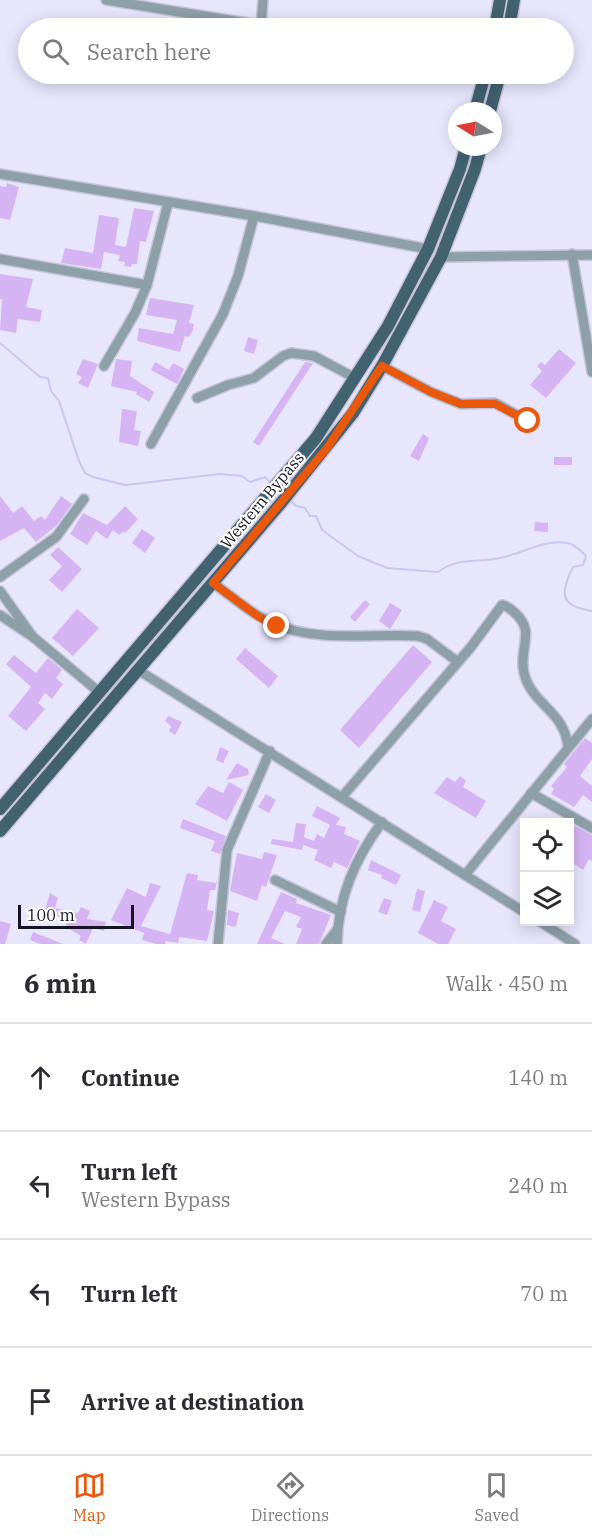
<!DOCTYPE html>
<meta charset="utf-8">
<style>
body{margin:0;font-family:"IBM Plex Serif",serif;background:#f2f2f3;color:#2b2b33}
.controls{position:absolute;right:18px;bottom:18px;display:grid;overflow:hidden;border-radius:0px;box-shadow:0 3px 15px #0003}
.controls button{width:54px;height:54px;display:grid;place-items:center;padding:0;border:0;border-bottom:2px solid #e1e1e2;background:#fff;color:#2b2b33;font:30px sans-serif}
.compass{position:absolute;left:448px;top:102px;width:54px;height:54px;border-radius:50%;background:#fff;box-shadow:0 3px 15px #0003;rotate:280deg}
.scale{position:absolute;left:18px;bottom:15px;width:116px;box-sizing:border-box;padding-left:6px;border:3px solid #161421;border-top:0;font-size:16px;line-height:21px;white-space:nowrap;color:#161421;-webkit-text-stroke:4px #fff;paint-order:stroke}
.stop{position:absolute;width:18px;height:18px;margin:-14px;border:4px solid #ea580c;border-radius:50%;background:#fff}
.stop.end{background:#ea580c;border-color:#fff;box-shadow:0 2px 6px #0008}
.list{margin:0;padding:0;list-style:none}
h2{display:flex;justify-content:space-between;align-items:center;height:78px;margin:0;padding:0 24px;font-size:26px}
h2 small{font-size:20px;font-weight:400;color:#7c7c81}
.list li{display:grid;grid-template-columns:39px 1fr auto;gap:18px;align-items:center;box-sizing:border-box;height:108px;padding:0 24px;border-top:2px solid #e1e1e2}
.list b{display:block;font-size:22px;white-space:nowrap}
.list p{margin:0;font-size:20px;white-space:nowrap;color:#7c7c81}
.list em{font-size:20px;font-style:normal;color:#7c7c81}
.icon{flex:none;width:33px;height:33px;fill:none;stroke:currentColor;stroke-width:2;stroke-linecap:round;stroke-linejoin:round}
.map{position:relative;flex:none;width:592px;height:944px;overflow:hidden}
.search{position:absolute;background:#fff;box-shadow:0 3px 15px #0003;left:18px;right:18px;top:18px;height:66px;display:flex;align-items:center;gap:15px;box-sizing:border-box;padding:0 21px;border-radius:33px;color:#7c7c81;font-size:22px}
.sheet{height:510px;background:#fff}
nav{display:flex;justify-content:space-around;align-items:center;box-sizing:border-box;height:84px;border-top:2px solid #e1e1e2;background:#fff;font-size:16px;color:#7c7c81}
nav a{display:grid;justify-items:center;gap:3px}
nav .on{color:#ea580c}
.map>svg:first-child{display:block}
</style>
<div class="map">
<svg width="592" height="944" viewBox="0 0 592 944">
<rect width="100%" height="100%" fill="#e7e6fd"/>
<g fill="none" stroke-linecap="round" stroke-linejoin="round">
<g stroke="#cac6f4" stroke-width="2">
<polyline points="0,343 40,377 48,378 51,391 59,401 79,461 85,473 93,477 125,485 220,474 242,476 250,482 265,477 271,483"/>
<path d="M289,499L296,506L305,508L310,516H316L322,530L358,556L387,568L438,572C457,557 478,563 500,558C521,554 545,539 567,543C575,544 581,551 586,556L583,565L573,567C560,593 559,606 592,611"/>
</g>
</g>
<g fill="#d6b4f4">
<polygon points="7,183 19,187 10,220 0,218 0,186 6,187"/>
<polygon points="134,208 154,211 146,242 140,241 137,264 132,264 131,267 124,266 125,262 118,261 120,255 104,252 101,269 61,263 65,248 93,253 99,215 119,218 115,245 126,247"/>
<polygon points="0,274 33,279 26,307 42,310 40,322 18,319 16,333 0,330 2,299 0,299"/>
<polygon points="150,298 194,305 189,323 194,324 193,330 189,337 185,336 180,352 137,341 139,328 173,334 177,320 146,315"/>
<polygon points="248,337 258,340 254,354 244,351"/>
<polygon points="559,349 576,363 546,398 530,385 542,371 537,366 541,362 545,365"/>
<polygon points="83,359 98,364 88,388 78,383 82,377 76,374"/>
<polygon points="116,359 132,361 130,376 154,392 149,402 136,394 137,392 111,386"/>
<polygon points="155,362 169,370 173,363 184,369 177,384 151,370"/>
<polygon points="305,362 313,363 259,446 253,442"/>
<polygon points="122,409 137,411 134,430 141,431 138,446 119,442"/>
<polygon points="423,434 429,438 419,461 410,456"/>
<rect x="554" y="457" width="18" height="8"/>
<polygon points="0,496 13,513 22,506 34,521 41,516 45,520 61,496 72,504 57,525 36,542 24,528 0,541"/>
<polygon points="125,506 138,519 125,533 123,532 119,535 113,530 107,539 96,531 87,545 70,534 83,513 107,525"/>
<polygon points="535,522 548,523 548,532 534,531"/>
<polygon points="142,529 155,538 145,553 132,543"/>
<polygon points="58,547 82,569 62,592 49,580 62,566 50,555"/>
<polygon points="365,600 370,604 355,622 350,617"/>
<polygon points="390,603 402,610 390,629 379,621"/>
<polygon points="77,609 99,628 73,656 52,638"/>
<polygon points="413,645 432,662 359,748 340,730"/>
<polygon points="245,648 278,676 269,688 236,659"/>
<polygon points="14,655 36,673 48,658 62,670 56,678 63,684 52,699 45,693 38,703 45,709 26,731 8,716 31,687 6,664"/>
<polygon points="168,716 182,722 175,735 169,731 171,726 165,721"/>
<polygon points="585,738 592,743 592,759 580,776 592,786 592,802 583,795 574,807 551,794 554,789 551,786 567,767 564,764"/>
<polygon points="220,747 229,751 223,763 216,760"/>
<polygon points="237,763 248,769 249,775 226,780"/>
<polygon points="460,776 466,781 463,787 486,801 476,818 434,793 447,777 455,782"/>
<polygon points="229,782 243,790 227,821 195,804 208,786 223,793"/>
<polygon points="266,794 276,800 269,813 258,807"/>
<polygon points="317,806 340,818 336,825 346,827 344,834 360,841 347,868 334,862 331,868 314,860 318,850 303,845 302,850 271,844 272,839 293,842 296,823 306,824 304,837 314,841 317,834 324,838 330,825 312,816"/>
<polygon points="183,819 226,836 220,854 211,851 215,841 180,828"/>
<polygon points="575,826 592,835 592,861 589,859 583,870 570,861 570,833"/>
<polygon points="264,852 277,855 266,887 262,885 257,901 230,891 237,853 262,859"/>
<polygon points="371,860 401,875 396,885 381,878 382,875 368,870"/>
<polygon points="187,873 198,875 197,880 216,883 218,877 215,890 210,890 207,910 214,911 207,941 179,937 178,943 166,941 165,944 156,944 142,940 144,933 111,920 127,888 146,897 150,883 161,886 141,926 170,934"/>
<polygon points="417,889 425,891 420,912 412,910"/>
<polygon points="281,892 297,899 296,903 331,915 319,944 296,944 302,929 296,927 301,917 285,911 271,938 285,944 257,944"/>
<polygon points="50,893 58,898 55,908 78,913 81,907 90,911 87,919 106,922 104,931 93,928 86,944 79,940 81,936 66,927 67,919 44,913"/>
<polygon points="384,898 392,901 387,915 378,912"/>
<polygon points="434,900 448,907 441,921 456,929 448,944 438,944 418,933"/>
<polygon points="228,910 239,913 236,927 227,925"/>
<polygon points="0,921 11,924 5,944 0,944"/>
<polygon points="33,932 63,944 40,944 30,940"/>
</g>
<g fill="none" stroke-linecap="round" stroke-linejoin="round">
<defs>
<g id="minor">
<polyline points="106,0 278,28"/>
<polyline points="261,26 263,0"/>
<polyline points="0,174 254,216 428,249"/>
<polyline points="572,254 592,372"/>
<polyline points="441,257 592,255"/>
<polyline points="0,259 147,285"/>
<polyline points="104,366 135,313 147,285 168,203"/>
<polyline points="382,366 431,392 461,404 495,403 528,421"/>
<polyline points="197,398 228,385 254,378 283,356 291,353 314,356 355,378"/>
<polyline points="151,444 223,314 238,276 254,216"/>
<polyline points="0,577 56,537 84,499"/>
<path d="M213,583C233,597 252,615 275,624C316,643 374,633 418,636L427,639L458,662"/>
<polyline points="0,591 33,637 0,615"/>
<polyline points="33,637 99,692"/>
<polyline points="138,670 524,912"/>
<polyline points="531,793 592,828"/>
<path d="M342,797L471,647L502,605C507,606 510,608 514,612C537,632 518,647 524,673C532,706 565,710 568,748"/>
<polyline points="465,875 592,719"/>
<polyline points="275,880 341,912"/>
<polyline points="539,921 575,944"/>
<polyline points="218,944 227,850 270,751"/>
<polyline points="326,944 337,930"/>
<path d="M337,944C338,897 355,859 382,822"/>
</g>
<g id="major">
<polyline points="495,28 500,0"/>
<polyline points="509,28 514,0"/>
<polyline points="475,111 485,74"/>
<polyline points="490,111 500,74"/>
<polyline points="0,809 316,438 388,326 428,249 460,169 466,147"/>
<polyline points="0,831 281,503 353,413 382,366 441,257 475,169 481,147"/>
</g>
</defs>
<use href="#minor" stroke="#c6c4da" stroke-width="12"/>
<use href="#major" stroke="#c6c4da" stroke-width="15"/>
<use href="#minor" stroke="#8d9fa7" stroke-width="9"/>
<use href="#major" stroke="#426271" stroke-width="12"/>
</g>
<g fill="none" stroke-linecap="round" stroke-linejoin="round">
<polyline stroke="#ea580c" stroke-width="8" points="277,626 259,617 213,583 327,448 382,366 431,392 461,404 495,404 528,421"/>
</g>
<g text-anchor="middle" stroke-width="4.5" stroke-linejoin="round" paint-order="stroke">
<g font-size="16" fill="#161421" stroke="#fff">
<text transform="translate(262 500) rotate(-50)" y="6">Western Bypass</text>
</g>
</g>
</svg>
<div class="controls">
<button><svg class="icon" aria-label="locate" viewBox="0 0 24 24"><circle cx="12" cy="12" r="6"/><path d="M12 2v4M12 18v4M2 12h4M18 12h4"/></svg></button>
<button><svg class="icon" aria-label="layers" viewBox="0 0 24 24"><path d="M12 4l9 5-9 5-9-5zM3 14l9 5 9-5"/></svg></button>
</div>
<svg class="compass" viewBox="-18 -18 36 36"><path d="M0-13l5 13h-10z" fill="#e53935"/><path d="M0 13l5-13h-10z" fill="#7c7c81"/></svg>
<div class="scale">100 m</div>
<div class="stop" style="left:528px;top:421px"></div>
<div class="stop end" style="left:277px;top:626px"></div>
<div class="search"><svg class="icon" aria-label="search" viewBox="0 0 24 24"><circle cx="10" cy="10" r="6"/><path d="M15 15l6 6"/></svg>Search here</div>
</div>
<section class="sheet">
<h2>6 min<small>Walk · 450 m</small></h2>
<ul class="list">
<li><svg class="icon" aria-label="ahead" viewBox="0 0 24 24"><path d="M12 20V5M6 11l6-6 6 6"/></svg><div><b>Continue</b></div><em>140 m</em></li>
<li><svg class="icon" aria-label="left" viewBox="0 0 24 24"><path d="M17 20v-9H6M10 6l-5 5 5 5"/></svg><div><b>Turn left</b><p>Western Bypass</p></div><em>240 m</em></li>
<li><svg class="icon" aria-label="left" viewBox="0 0 24 24"><path d="M17 20v-9H6M10 6l-5 5 5 5"/></svg><div><b>Turn left</b></div><em>70 m</em></li>
<li><svg class="icon" aria-label="arrive" viewBox="0 0 24 24"><path d="M6 21V4h12l-3 4 3 4H6"/></svg><div><b>Arrive at destination</b></div></li>
</ul>
</section>
<nav>
<a class="on"><svg class="icon" aria-label="map" viewBox="0 0 24 24"><path d="M3 6l6-2 6 2 6-2v14l-6 2-6-2-6 2zM9 4v14M15 6v14"/></svg>Map</a>
<a><svg class="icon" aria-label="directions" viewBox="0 0 24 24"><path d="M12 3l9 9-9 9-9-9zM9 14v-3h6M13 9l2 2-2 2"/></svg>Directions</a>
<a><svg class="icon" aria-label="saved" viewBox="0 0 24 24"><path d="M7 4h10v16l-5-4-5 4z"/></svg>Saved</a>
</nav>
